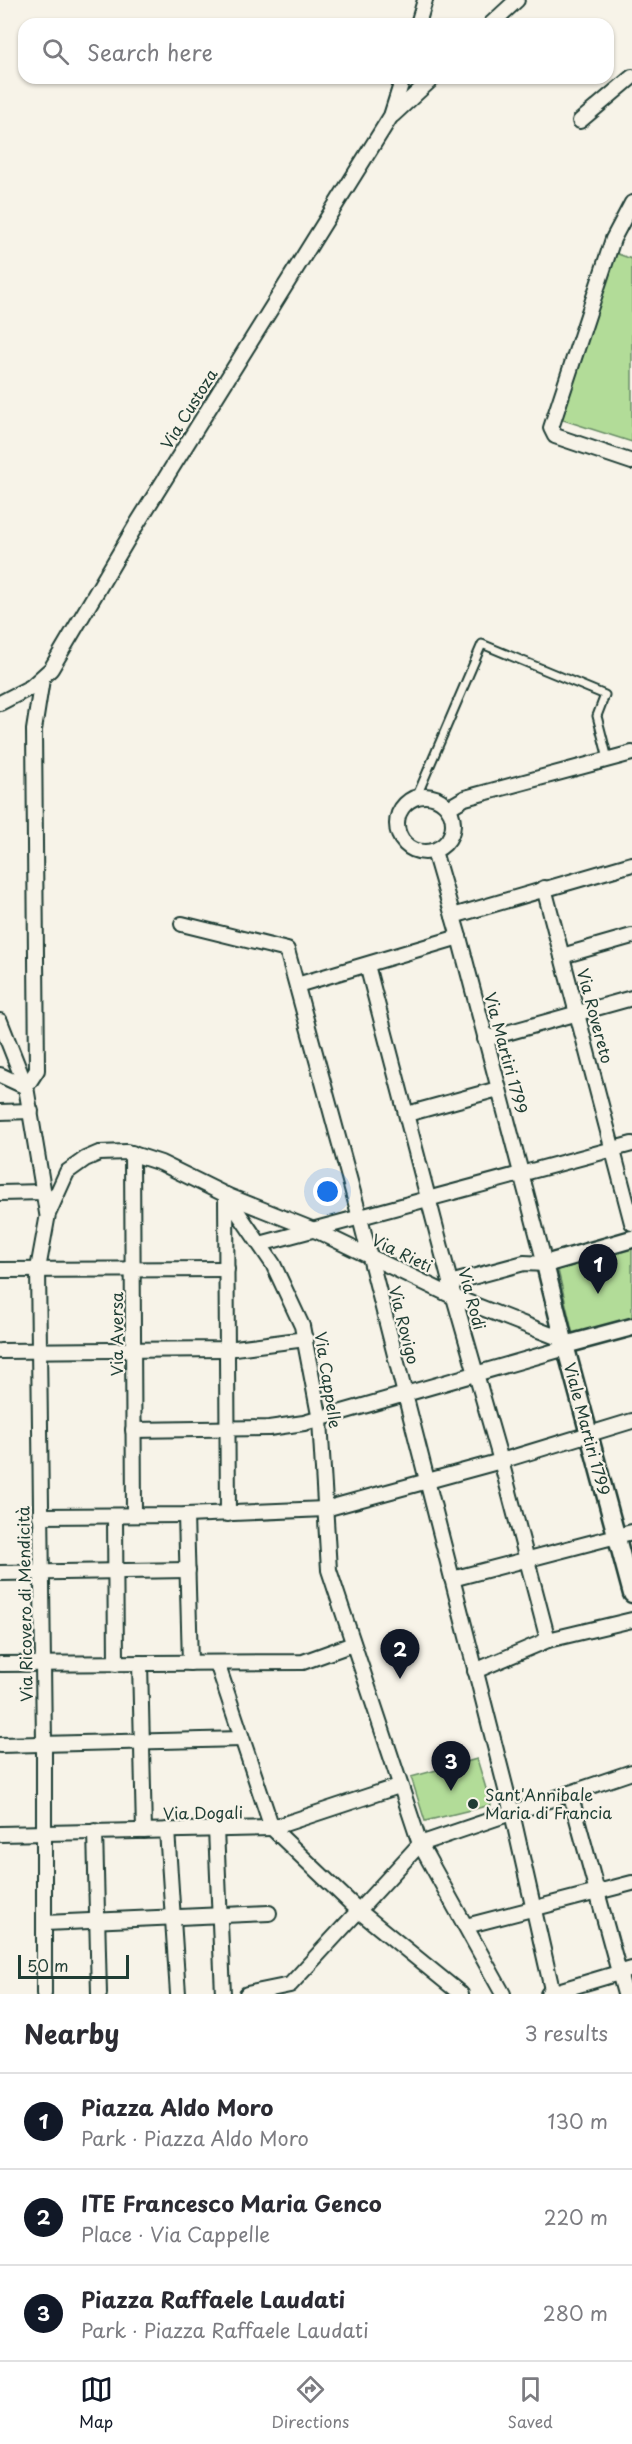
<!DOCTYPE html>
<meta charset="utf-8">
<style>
body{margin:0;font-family:"Playpen Sans",sans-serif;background:#f2f2f3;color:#2b2b33}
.scale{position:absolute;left:18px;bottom:15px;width:111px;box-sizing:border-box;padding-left:6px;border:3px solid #1f3d34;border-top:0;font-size:16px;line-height:21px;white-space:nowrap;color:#1f3d34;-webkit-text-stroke:4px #f7f3e8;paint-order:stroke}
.you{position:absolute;left:328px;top:1192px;width:21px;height:21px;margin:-15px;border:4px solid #fff;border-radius:50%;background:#1a73e8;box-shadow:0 0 0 9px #1a73e833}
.badge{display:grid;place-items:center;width:39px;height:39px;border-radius:50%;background:#111827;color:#fff;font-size:20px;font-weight:700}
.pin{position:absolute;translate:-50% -50px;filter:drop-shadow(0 2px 3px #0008)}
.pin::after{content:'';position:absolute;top:32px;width:21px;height:18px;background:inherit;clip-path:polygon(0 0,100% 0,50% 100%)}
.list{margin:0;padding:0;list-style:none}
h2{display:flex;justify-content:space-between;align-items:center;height:78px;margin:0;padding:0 24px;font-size:26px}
h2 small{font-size:20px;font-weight:400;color:#7c7c81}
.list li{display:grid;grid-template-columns:39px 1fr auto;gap:18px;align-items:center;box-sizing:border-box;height:96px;padding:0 24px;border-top:2px solid #e1e1e2}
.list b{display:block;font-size:22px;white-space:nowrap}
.list p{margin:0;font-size:20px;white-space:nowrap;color:#7c7c81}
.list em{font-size:20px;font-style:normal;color:#7c7c81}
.icon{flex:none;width:33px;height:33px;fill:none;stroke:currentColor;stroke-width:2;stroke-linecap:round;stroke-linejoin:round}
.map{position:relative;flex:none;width:632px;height:1994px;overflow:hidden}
.search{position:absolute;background:#fff;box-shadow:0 2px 4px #0004;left:18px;right:18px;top:18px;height:66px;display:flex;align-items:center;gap:15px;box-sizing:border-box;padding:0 21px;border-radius:18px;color:#7c7c81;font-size:22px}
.sheet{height:366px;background:#fff}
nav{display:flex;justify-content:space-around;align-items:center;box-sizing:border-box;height:84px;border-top:2px solid #e1e1e2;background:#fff;font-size:16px;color:#7c7c81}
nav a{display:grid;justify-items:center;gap:3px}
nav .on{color:#111827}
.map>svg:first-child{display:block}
</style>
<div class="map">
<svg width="632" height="1994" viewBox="0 0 632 1994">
<rect width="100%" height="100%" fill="#f7f3e8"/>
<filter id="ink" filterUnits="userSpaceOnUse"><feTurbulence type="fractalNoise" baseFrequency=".0167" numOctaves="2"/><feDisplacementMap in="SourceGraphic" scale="12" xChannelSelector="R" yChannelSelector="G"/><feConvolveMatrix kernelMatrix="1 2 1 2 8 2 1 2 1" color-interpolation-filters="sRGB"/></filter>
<g filter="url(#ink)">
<g fill="#b2dc98" stroke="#688c66" stroke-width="1.5">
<polygon points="612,252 632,259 632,442 557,418"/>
<polygon points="632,1248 632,1318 573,1335 558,1270"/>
<polygon points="477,1759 491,1805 425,1821 411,1777"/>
</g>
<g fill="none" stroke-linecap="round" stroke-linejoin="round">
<defs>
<polyline id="service" points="416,798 482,644 605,695 597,716 608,759"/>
<g id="minor">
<polyline points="418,24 425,0"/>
<polyline points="491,24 517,0"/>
<polyline points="393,115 433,78"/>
<polyline points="580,121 632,77"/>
<polyline points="632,203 613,239 551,428 555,436 632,462"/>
<polyline points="0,703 31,687 51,669 135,527 391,116 403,78"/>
<circle cx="425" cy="824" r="28"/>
<polyline points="448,808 465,798 632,753"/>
<polyline points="434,851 459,937 545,1264 524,1263 450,1283"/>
<polyline points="544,888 632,1223"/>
<polyline points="453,916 632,864"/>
<polyline points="182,924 287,950 360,1218 512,1813 553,1994"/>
<polyline points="562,956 632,936"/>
<polyline points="367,965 454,1297 501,1461 548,1640"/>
<polyline points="297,985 459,937"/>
<polyline points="0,1021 26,1087 47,1213"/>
<polyline points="485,1039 632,998"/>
<polyline points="0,1075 26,1087"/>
<polyline points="26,1087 37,1070 34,730 42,679"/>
<polyline points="0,1112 31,1111"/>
<polyline points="407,1114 498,1089"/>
<polyline points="132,1153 134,1515"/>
<polyline points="0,1193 44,1192"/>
<polyline points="226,1195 273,1264 302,1326 320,1420 329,1570 420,1844 503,1994"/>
<polyline points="226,1195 228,1514"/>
<polyline points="260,1244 632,1144"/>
<polyline points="0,1270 227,1269"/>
<polyline points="0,1351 227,1349 306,1339"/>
<polyline points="133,1430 269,1428 304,1423 566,1348"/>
<polyline points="186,1515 190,1663"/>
<polyline points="40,1516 186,1515 325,1509 501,1461 632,1421"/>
<polyline points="115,1516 116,1664"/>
<polyline points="0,1573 188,1570"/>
<polyline points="452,1579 632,1532"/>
<polyline points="140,1663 144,1831"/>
<polyline points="217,1663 272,1828 359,1911 461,1994"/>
<polyline points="0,1664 303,1662 353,1644"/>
<polyline points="475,1671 548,1640 632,1620"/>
<polyline points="0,1745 242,1739"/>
<polyline points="570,1793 625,1994"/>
<polyline points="216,1829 223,1994"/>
<polyline points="167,1830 178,1994"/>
<polyline points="95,1831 99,1994"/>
<polyline points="0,1834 272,1828 399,1786"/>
<polyline points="45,1923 269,1913"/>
<polyline points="466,1926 632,1883"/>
<polyline points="44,1994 44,1743 38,1269 48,1214 67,1172 85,1159 99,1153 127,1152 161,1163 226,1195 319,1232 454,1297 564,1340"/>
<polyline points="247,1994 290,1985 420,1844 632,1772"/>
<polyline points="548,1994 632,1969"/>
</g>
<g id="tertiary">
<polyline points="632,1239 545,1264 565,1345 632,1594"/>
<polyline points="565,1345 632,1327"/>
</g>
</defs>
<use href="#service" stroke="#1f3d34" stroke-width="11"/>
<use href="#minor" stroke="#1f3d34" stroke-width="18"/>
<use href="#tertiary" stroke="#1f3d34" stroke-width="21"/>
<use href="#service" stroke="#f7f3e8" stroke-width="7"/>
<use href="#minor" stroke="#f7f3e8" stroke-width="14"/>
<use href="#tertiary" stroke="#f7f3e8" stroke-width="16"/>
</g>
</g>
<circle fill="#1f3d34" stroke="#f7f3e8" stroke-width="2" cx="473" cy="1804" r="6"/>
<g text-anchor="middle" stroke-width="4.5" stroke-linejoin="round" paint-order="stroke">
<g font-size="16" fill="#1f3d34" stroke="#f7f3e8">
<text transform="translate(189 409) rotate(-58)" y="6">Via Custoza</text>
<text transform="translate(595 1016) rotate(75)" y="6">Via Rovereto</text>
<text transform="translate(506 1053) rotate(75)" y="6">Via Martiri 1799</text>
<text transform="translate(402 1253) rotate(26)" y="6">Via Rieti</text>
<text transform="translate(472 1299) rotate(75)" y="6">Via Rodi</text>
<text transform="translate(404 1325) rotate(76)" y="6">Via Rovigo</text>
<text transform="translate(117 1334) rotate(-90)" y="6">Via Aversa</text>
<text transform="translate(328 1380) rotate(81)" y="6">Via Cappelle</text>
<text transform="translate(587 1429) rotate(75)" y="6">Viale Martiri 1799</text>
<text transform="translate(25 1604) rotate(-91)" y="6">Via Ricovero di Mendicità</text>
<text transform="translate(203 1813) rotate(-1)" y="6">Via Dogali</text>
</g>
<g font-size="16" fill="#1f3d34" stroke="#f7f3e8" text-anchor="start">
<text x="485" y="1801">Sant'Annibale<tspan x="485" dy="18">Maria di Francia</tspan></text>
</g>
</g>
</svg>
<div class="scale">50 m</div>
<div class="you"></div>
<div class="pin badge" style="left:598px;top:1294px">1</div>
<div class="pin badge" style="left:400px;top:1679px">2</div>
<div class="pin badge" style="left:451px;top:1791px">3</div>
<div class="search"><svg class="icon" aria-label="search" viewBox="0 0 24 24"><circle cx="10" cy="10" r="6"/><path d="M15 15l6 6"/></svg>Search here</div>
</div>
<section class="sheet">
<h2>Nearby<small>3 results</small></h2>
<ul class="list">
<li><span class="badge">1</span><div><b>Piazza Aldo Moro</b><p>Park · Piazza Aldo Moro</p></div><em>130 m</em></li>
<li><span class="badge">2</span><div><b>ITE Francesco Maria Genco</b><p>Place · Via Cappelle</p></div><em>220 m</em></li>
<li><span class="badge">3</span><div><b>Piazza Raffaele Laudati</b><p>Park · Piazza Raffaele Laudati</p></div><em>280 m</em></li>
</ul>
</section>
<nav>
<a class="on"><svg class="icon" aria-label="map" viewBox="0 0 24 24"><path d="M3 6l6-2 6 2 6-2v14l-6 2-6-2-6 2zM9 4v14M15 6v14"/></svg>Map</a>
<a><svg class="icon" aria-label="directions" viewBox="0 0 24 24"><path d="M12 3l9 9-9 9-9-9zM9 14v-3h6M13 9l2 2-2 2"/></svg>Directions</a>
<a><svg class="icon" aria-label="saved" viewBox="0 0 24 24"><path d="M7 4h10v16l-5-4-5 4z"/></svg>Saved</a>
</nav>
